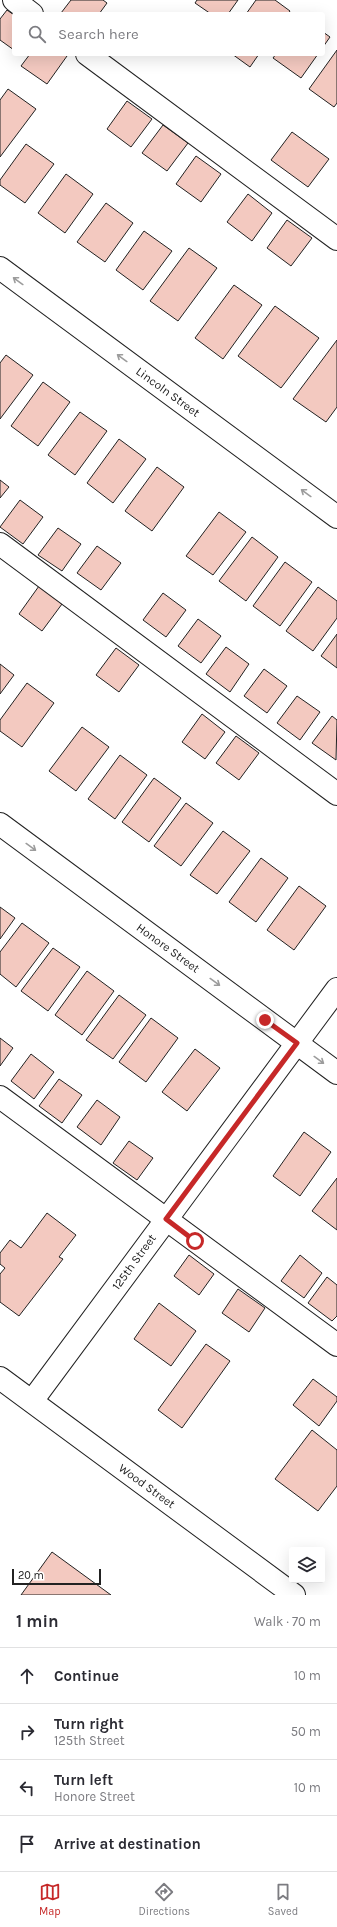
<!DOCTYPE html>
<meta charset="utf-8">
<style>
body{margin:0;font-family:Karla,sans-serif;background:#f2f2f3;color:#2b2b33}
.controls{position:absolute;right:12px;bottom:12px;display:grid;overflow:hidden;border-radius:4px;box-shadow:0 4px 16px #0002}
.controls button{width:36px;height:36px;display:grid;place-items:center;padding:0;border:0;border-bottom:1px solid #e1e1e2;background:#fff;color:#2b2b33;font:20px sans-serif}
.scale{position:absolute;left:12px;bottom:10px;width:89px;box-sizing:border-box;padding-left:4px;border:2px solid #222;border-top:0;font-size:11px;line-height:14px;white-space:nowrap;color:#222;-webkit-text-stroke:3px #fff;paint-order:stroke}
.stop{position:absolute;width:12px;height:12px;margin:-9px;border:3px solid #c62828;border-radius:50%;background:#fff}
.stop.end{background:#c62828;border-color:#fff;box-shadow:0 1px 4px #0008}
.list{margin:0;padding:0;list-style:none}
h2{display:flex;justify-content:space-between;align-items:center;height:52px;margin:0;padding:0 16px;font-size:17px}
h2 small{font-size:13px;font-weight:400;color:#7c7c81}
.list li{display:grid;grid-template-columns:26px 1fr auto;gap:12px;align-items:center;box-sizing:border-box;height:56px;padding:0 16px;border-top:1px solid #e1e1e2}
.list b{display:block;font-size:15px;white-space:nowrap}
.list p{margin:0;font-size:13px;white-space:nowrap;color:#7c7c81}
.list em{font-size:13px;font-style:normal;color:#7c7c81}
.icon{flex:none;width:22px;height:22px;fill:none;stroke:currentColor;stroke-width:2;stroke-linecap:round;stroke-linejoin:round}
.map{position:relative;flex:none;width:337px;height:1595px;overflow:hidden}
.search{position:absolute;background:#fff;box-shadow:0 4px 16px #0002;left:12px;right:12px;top:12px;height:44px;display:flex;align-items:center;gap:10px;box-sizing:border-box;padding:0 14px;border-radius:4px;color:#7c7c81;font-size:15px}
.sheet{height:276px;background:#fff}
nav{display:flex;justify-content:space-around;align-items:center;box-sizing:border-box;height:56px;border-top:1px solid #e1e1e2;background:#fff;font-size:11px;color:#7c7c81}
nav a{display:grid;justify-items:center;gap:2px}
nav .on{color:#c62828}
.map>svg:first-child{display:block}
</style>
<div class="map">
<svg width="337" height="1595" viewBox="0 0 337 1595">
<rect width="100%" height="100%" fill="#fff"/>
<g fill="#f3c9c0" stroke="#222">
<polygon points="71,0 103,0 107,3 99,14 63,14 61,13"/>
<polygon points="197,0 238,0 228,14 211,14 195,3"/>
<polygon points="256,0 275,0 290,11 288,14 246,14"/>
<polygon points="7,10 14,15 14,50 0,40 0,19"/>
<polygon points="323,32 330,37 323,47"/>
<polygon points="337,50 337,103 334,107 309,89"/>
<polygon points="30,54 64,54 67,56 47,84 21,66"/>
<polygon points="232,54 259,54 250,67"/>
<polygon points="276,54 318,54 301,78 273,58"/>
<polygon points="8,89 36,109 0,157 0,100"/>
<polygon points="127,101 152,119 131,147 107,129"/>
<polygon points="163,125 188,143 167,171 142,153"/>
<polygon points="292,132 329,159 308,187 271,160"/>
<polygon points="26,144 54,164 25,203 0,185 0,180"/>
<polygon points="196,156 221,174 201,202 176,184"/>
<polygon points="66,174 93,194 65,233 38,213"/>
<polygon points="248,194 272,213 252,241 227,222"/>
<polygon points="106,203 133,223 105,262 77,242"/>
<polygon points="287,220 312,238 291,266 267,248"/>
<polygon points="144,231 172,251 143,290 116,270"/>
<polygon points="189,248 217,268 178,321 150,301"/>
<polygon points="234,285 262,305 223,359 195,338"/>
<polygon points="275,306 319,338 281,388 238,356"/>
<polygon points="337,340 337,407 326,422 293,399"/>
<polygon points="6,355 33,375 0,419 0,363"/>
<polygon points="43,382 70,402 38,446 11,426"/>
<polygon points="80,412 107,431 75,475 48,455"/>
<polygon points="119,439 146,459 113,503 87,483"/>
<polygon points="157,467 184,487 152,531 125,511"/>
<polygon points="0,480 9,487 0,498"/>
<polygon points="20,500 43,517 23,544 0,527"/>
<polygon points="219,512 246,532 213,575 186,556"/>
<polygon points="58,528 81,544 62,571 38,555"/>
<polygon points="252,537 278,557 246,601 219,581"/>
<polygon points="97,546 121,563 101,590 77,573"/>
<polygon points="285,562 312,582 280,626 253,606"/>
<polygon points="39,586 62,604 42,631 19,614"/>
<polygon points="318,587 337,601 337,618 313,651 286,631"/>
<polygon points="163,593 186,610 166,637 143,620"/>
<polygon points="198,619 221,636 201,663 178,646"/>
<polygon points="337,634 337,668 321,656"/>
<polygon points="226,647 249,664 230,692 206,674"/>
<polygon points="116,648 139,665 119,692 96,675"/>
<polygon points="0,664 14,675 0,694"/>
<polygon points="264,669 287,686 267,713 244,696"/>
<polygon points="27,683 54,703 22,747 0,731 0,720"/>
<polygon points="297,696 320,712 300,740 277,723"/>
<polygon points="202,714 225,732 205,759 182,742"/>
<polygon points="332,716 337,720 336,760 312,743"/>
<polygon points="82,727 109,747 76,791 49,771"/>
<polygon points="236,736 259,753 239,780 216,763"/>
<polygon points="120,755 147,775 115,819 88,799"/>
<polygon points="154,778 181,798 149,842 122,822"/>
<polygon points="186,803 213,823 181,866 154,846"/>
<polygon points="223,831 250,851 217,894 190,875"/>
<polygon points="261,858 288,878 256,922 229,902"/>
<polygon points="299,886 326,906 294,950 267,930"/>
<polygon points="0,907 15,918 0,939"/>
<polygon points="22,923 49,943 16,987 0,974 0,952"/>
<polygon points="53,948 80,967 48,1011 21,991"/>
<polygon points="87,971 114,991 82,1035 55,1015"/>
<polygon points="119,995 146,1015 113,1059 86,1040"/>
<polygon points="151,1018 178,1038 146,1082 119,1062"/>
<polygon points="0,1038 13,1048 0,1066"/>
<polygon points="195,1049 220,1068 187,1111 162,1092"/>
<polygon points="31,1054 54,1072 34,1099 11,1081"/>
<polygon points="59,1079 82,1095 62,1123 39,1106"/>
<polygon points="97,1100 120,1117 101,1145 77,1127"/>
<polygon points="304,1132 331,1152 300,1196 273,1176"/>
<polygon points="129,1141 153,1158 137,1180 113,1163"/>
<polygon points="337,1178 337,1230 312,1211"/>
<polygon points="47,1213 76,1235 59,1257 63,1259 19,1316 0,1302 0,1274 5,1268 0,1264 0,1253 10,1240 21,1248"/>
<polygon points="189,1255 214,1274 199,1295 174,1276"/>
<polygon points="300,1255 322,1273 304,1298 281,1281"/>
<polygon points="327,1277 337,1285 337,1316 332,1321 308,1303"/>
<polygon points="238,1289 265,1308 249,1332 222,1313"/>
<polygon points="159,1303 196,1331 171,1366 134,1339"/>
<polygon points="206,1344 230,1361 182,1428 158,1410"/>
<polygon points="313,1379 337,1397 337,1401 319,1426 293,1405"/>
<polygon points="312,1430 337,1450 337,1486 318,1511 275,1479"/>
<polygon points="52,1552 111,1595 21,1595"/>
</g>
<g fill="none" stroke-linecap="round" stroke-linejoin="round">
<defs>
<g id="minor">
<polyline points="14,0 32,14"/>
<polyline points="87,54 337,239"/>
<polyline points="0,268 337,517"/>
<polyline points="0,544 337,794"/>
<polyline points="0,824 337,1073"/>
<polyline points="0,1097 337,1345"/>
<polyline points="0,1378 294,1595"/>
<polyline points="32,1401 337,989"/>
</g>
</defs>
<use href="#minor" stroke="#222" stroke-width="24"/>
<use href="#minor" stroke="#fff" stroke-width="22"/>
</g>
<defs><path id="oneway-shaft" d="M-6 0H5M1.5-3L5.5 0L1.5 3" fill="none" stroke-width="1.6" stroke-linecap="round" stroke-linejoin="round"/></defs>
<g stroke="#9c9c9c">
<use href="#oneway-shaft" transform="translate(18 281) rotate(-144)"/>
<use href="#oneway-shaft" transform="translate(122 358) rotate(-144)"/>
<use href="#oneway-shaft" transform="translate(306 493) rotate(-144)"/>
<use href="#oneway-shaft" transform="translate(31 847) rotate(36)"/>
<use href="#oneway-shaft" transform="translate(215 982) rotate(36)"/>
<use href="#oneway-shaft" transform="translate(319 1060) rotate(36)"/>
</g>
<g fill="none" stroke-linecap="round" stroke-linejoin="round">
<polyline stroke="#c62828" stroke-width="5" points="195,1241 166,1219 297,1043 265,1020"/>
</g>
<g text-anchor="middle" stroke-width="3" stroke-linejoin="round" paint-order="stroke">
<g font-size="12" fill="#222" stroke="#fff">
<text transform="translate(168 392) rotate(36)" y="4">Lincoln Street</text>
<text transform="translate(168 948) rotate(36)" y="4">Honore Street</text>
<text transform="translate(134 1262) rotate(-54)" y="4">125th Street</text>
<text transform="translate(147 1486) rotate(36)" y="4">Wood Street</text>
</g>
</g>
</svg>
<div class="controls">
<button><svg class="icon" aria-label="layers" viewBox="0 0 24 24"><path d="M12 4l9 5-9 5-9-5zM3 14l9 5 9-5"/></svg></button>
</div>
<div class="scale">20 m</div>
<div class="stop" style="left:195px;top:1241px"></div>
<div class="stop end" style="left:265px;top:1020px"></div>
<div class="search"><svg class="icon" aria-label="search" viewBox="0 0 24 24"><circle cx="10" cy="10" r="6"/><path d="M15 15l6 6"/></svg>Search here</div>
</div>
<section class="sheet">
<h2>1 min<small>Walk · 70 m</small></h2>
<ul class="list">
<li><svg class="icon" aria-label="ahead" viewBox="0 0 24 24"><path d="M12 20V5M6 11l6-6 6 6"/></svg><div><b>Continue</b></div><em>10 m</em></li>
<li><svg class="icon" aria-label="right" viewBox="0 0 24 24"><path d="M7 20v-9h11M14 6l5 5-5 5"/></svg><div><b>Turn right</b><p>125th Street</p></div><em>50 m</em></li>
<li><svg class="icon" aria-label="left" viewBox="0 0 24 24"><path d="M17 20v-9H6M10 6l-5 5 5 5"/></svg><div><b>Turn left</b><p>Honore Street</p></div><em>10 m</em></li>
<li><svg class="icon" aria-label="arrive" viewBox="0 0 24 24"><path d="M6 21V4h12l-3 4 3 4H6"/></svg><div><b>Arrive at destination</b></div></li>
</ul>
</section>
<nav>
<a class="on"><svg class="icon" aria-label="map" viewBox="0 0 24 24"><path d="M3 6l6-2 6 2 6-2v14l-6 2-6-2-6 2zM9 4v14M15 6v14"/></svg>Map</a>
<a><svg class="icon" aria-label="directions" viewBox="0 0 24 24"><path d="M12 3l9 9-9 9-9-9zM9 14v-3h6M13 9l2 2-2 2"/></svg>Directions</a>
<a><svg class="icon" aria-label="saved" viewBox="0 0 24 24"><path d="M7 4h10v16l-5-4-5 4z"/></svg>Saved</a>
</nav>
